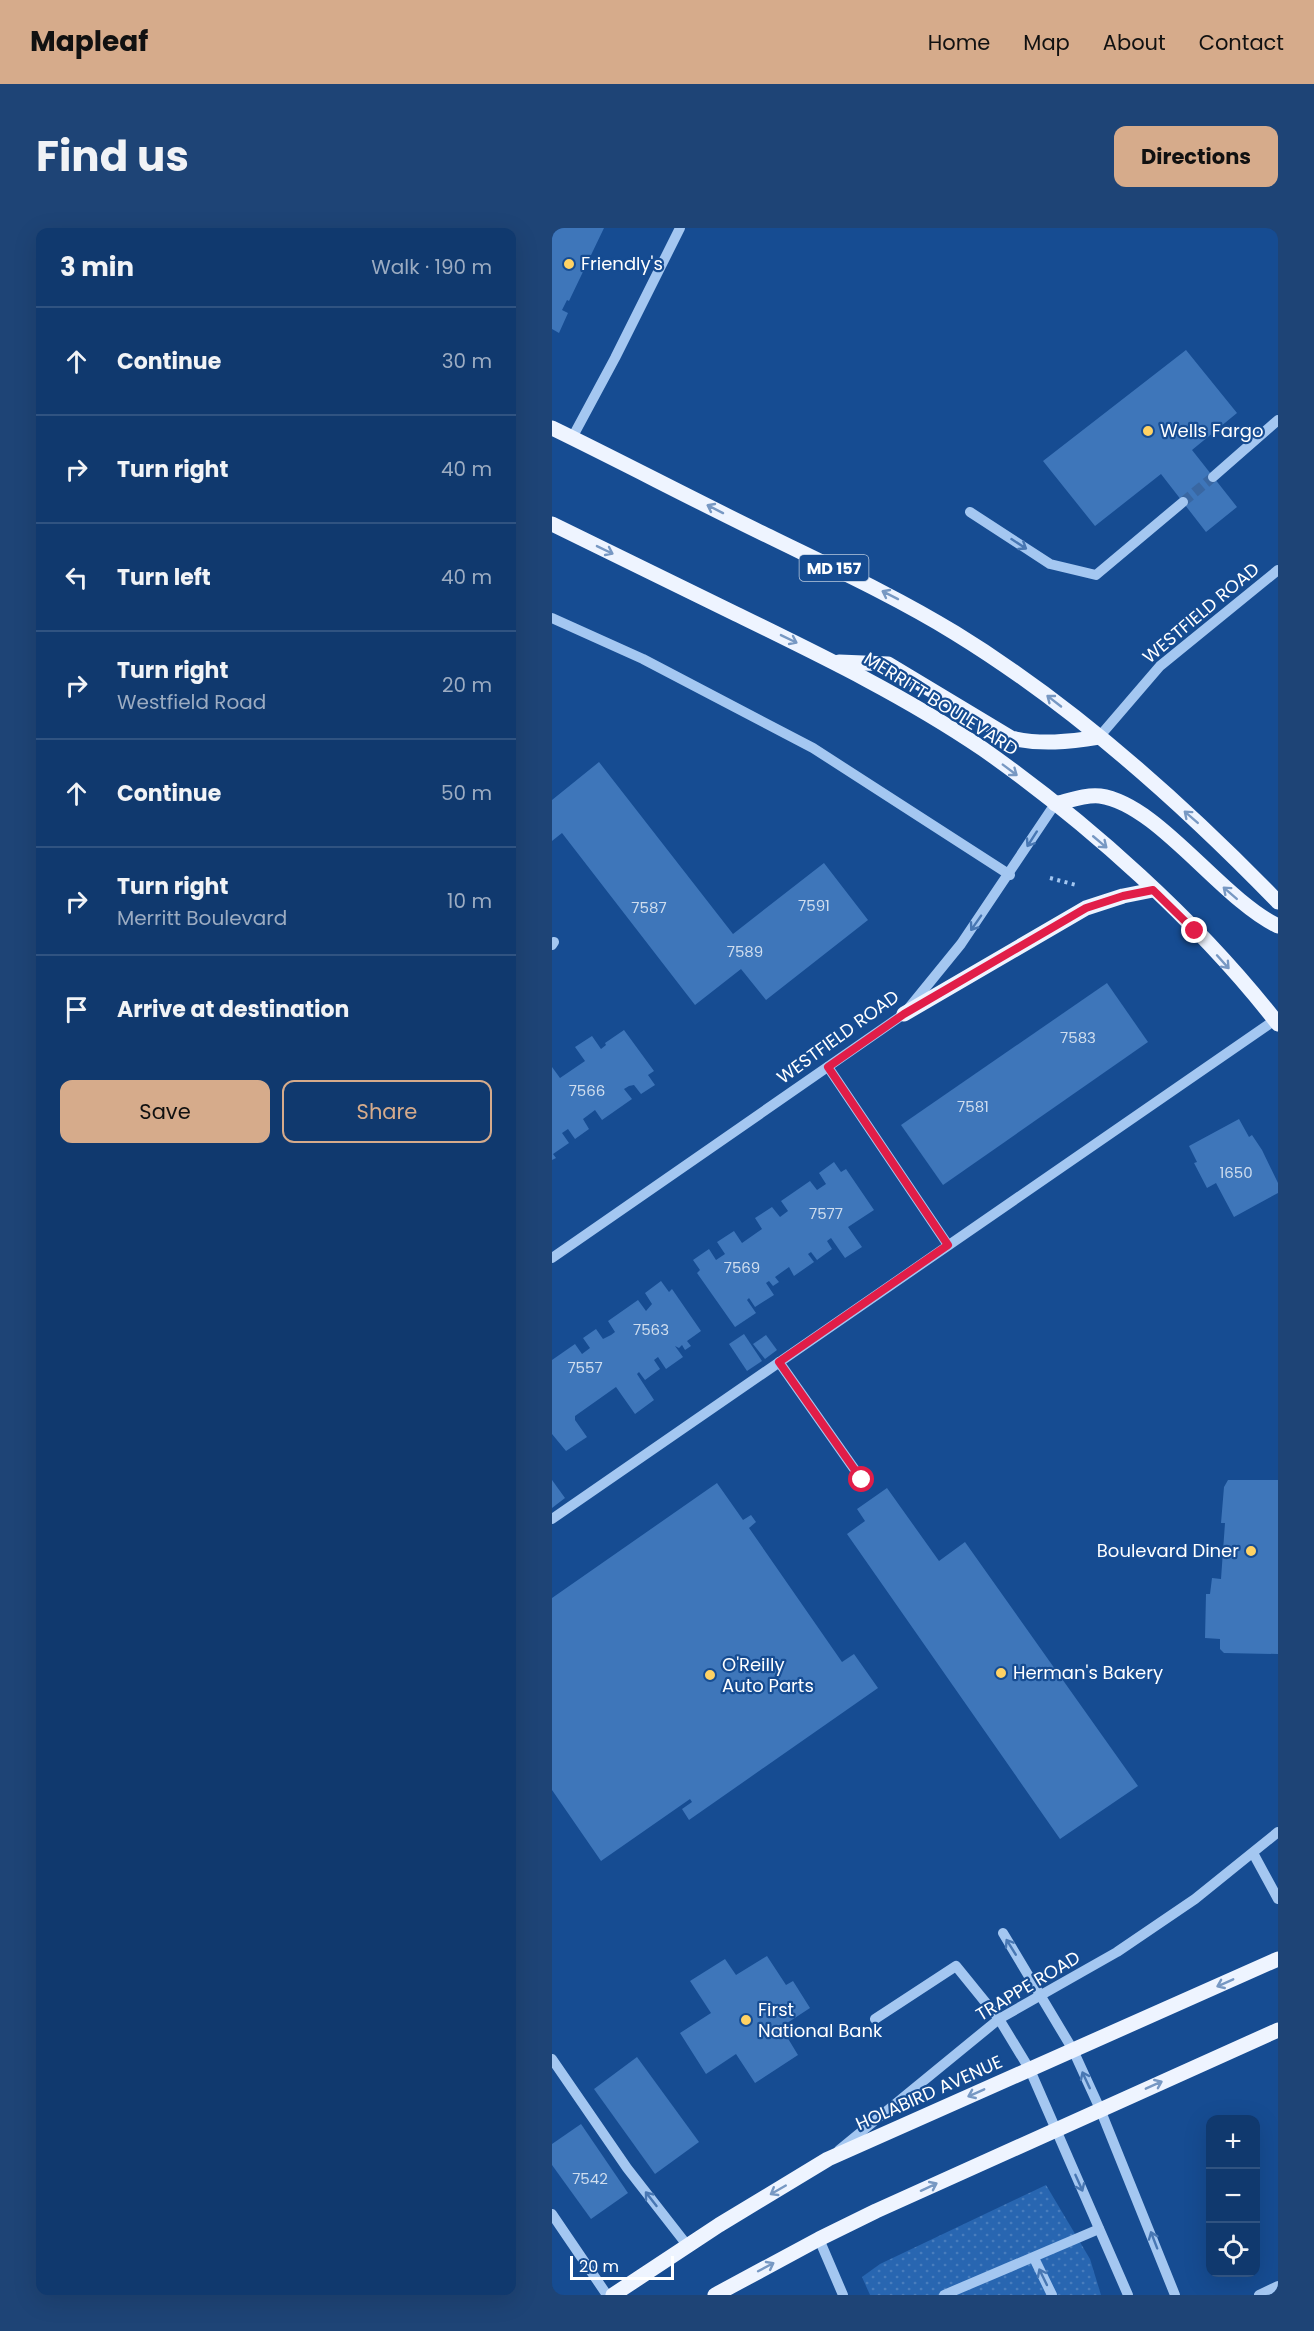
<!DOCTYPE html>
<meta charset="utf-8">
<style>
body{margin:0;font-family:Poppins,sans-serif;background:#1e4476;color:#f1f3f6}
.controls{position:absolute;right:18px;bottom:18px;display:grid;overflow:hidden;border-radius:12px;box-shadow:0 6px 24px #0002}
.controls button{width:54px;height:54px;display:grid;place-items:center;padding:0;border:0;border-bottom:2px solid #305381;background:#10396e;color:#f1f3f6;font:30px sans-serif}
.scale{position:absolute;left:18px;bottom:15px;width:104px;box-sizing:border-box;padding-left:6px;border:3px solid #fff;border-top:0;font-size:16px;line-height:21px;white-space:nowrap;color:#fff;-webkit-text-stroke:4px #164c92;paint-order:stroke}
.stop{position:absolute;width:18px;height:18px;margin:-14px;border:4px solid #e11d48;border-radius:50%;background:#fff}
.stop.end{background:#e11d48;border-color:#fff;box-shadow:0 2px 6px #0008}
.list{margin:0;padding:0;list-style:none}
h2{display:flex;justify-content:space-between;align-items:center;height:78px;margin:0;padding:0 24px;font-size:26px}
h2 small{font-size:20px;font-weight:400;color:#9cacc2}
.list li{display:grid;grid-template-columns:39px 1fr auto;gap:18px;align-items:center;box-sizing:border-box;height:108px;padding:0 24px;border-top:2px solid #305381}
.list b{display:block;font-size:22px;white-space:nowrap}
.list p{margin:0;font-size:20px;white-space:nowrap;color:#9cacc2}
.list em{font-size:20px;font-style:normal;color:#9cacc2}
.actions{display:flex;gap:12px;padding:18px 24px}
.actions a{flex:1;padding:14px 0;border:2px solid #d6ab8b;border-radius:12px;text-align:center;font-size:21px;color:#d6ab8b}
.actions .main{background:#d6ab8b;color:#111}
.icon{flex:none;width:33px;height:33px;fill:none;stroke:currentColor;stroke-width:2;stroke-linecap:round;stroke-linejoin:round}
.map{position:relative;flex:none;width:726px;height:2067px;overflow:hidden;border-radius:12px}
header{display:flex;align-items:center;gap:36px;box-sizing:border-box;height:84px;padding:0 30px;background:#d6ab8b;color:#111}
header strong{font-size:28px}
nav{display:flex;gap:33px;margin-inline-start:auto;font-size:21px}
.intro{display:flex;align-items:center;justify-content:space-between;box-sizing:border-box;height:144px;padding:0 36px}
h1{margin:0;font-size:42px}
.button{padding:15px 27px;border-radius:12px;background:#d6ab8b;color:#111;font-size:21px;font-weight:700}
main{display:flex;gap:36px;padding:0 36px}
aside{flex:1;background:#10396e;border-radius:12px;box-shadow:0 6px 24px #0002}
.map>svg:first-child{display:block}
</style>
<header>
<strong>Mapleaf</strong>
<nav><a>Home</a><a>Map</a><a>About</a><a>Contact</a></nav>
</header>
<div class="intro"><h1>Find us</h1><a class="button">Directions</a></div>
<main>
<aside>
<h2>3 min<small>Walk · 190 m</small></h2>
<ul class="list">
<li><svg class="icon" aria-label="ahead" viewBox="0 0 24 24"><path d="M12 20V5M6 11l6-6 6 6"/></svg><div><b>Continue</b></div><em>30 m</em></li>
<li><svg class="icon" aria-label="right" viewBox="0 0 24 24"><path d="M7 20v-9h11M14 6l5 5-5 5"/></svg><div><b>Turn right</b></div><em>40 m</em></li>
<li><svg class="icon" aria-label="left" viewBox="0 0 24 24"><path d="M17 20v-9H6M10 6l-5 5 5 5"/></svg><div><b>Turn left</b></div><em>40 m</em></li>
<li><svg class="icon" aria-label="right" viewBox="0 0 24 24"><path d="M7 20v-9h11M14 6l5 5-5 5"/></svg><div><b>Turn right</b><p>Westfield Road</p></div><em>20 m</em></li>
<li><svg class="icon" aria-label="ahead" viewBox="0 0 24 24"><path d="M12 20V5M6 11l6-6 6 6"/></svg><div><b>Continue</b></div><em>50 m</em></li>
<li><svg class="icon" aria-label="right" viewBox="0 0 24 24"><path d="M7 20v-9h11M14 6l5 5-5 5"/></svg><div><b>Turn right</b><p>Merritt Boulevard</p></div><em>10 m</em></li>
<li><svg class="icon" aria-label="arrive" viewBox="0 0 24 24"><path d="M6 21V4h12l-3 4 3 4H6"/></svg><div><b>Arrive at destination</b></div></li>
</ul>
<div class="actions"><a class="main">Save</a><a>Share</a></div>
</aside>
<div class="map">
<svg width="726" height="2067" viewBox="0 0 726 2067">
<defs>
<pattern id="grass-dots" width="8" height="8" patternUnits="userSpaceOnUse" patternTransform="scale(1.5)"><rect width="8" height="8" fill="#2866b1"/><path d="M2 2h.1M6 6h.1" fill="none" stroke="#487dbd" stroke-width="1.8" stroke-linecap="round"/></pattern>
</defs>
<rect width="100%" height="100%" fill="#164c92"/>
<polygon fill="url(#grass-dots)" points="494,1957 538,2031 549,2067 318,2067 310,2049 328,2036"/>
<g fill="#3e76ba">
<polygon points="0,0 52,0 17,73 15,72 10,82 16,85 7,105 0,101"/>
<polygon points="634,122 685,185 640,222 685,279 654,304 609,246 543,298 491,233"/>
<polygon points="47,534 181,706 272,635 316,692 214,772 189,741 143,777 10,605 0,613 0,572"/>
<polygon points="555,755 596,814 391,957 349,897"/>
<polygon points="72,802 102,843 96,847 103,857 89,866 82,857 77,858 72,861 80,871 50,892 43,882 31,891 37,901 23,911 16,901 10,905 17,915 1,926 4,930 0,932 0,839 8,850 33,833 23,819 40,808 49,821 54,817 53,815"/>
<polygon points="687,891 697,909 700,907 710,922 726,955 726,965 682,989 664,955 655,960 642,935 645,934 637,918"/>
<polygon points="282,934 289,944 294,941 322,982 296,999 310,1019 293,1030 279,1010 275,1013 280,1021 265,1032 259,1024 256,1026 262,1034 242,1048 237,1039 223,1049 227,1054 221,1058 217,1053 214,1055 222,1067 203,1079 197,1070 195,1072 204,1085 183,1099 145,1045 148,1042 141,1032 157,1021 164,1032 173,1026 165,1014 182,1003 190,1015 210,1001 203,990 220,979 228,989 236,983 229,973 258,953 265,962 274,956 267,945"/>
<polygon points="109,1053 117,1064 120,1061 149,1103 135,1113 139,1118 133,1122 130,1117 127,1120 123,1118 131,1129 114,1141 106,1129 102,1132 108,1141 93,1152 87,1144 85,1146 102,1172 83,1186 64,1159 23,1188 23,1192 35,1209 14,1223 0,1206 0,1132 23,1116 30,1126 38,1120 31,1110 44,1101 51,1111 59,1107 63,1104 56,1093 86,1072 94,1083 100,1076 93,1065"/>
<polygon points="192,1106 210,1133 195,1143 177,1116"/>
<polygon points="214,1107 225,1122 213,1131 201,1116"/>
<polygon points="0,1252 13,1270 0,1280"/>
<polygon points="676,1252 726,1252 726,1426 672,1425 668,1421 668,1411 653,1410 654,1366 658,1366 660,1350 669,1351 673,1295 669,1295 672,1259"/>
<polygon points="165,1255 191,1292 199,1287 204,1294 197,1300 290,1434 302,1426 326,1460 137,1592 130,1581 140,1574 138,1571 49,1633 0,1562 0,1370"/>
<polygon points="335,1260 387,1333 413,1314 586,1558 508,1611 295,1306 313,1293 305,1281"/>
<polygon points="215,1728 234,1757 241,1753 258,1780 229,1799 246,1827 203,1855 184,1826 154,1846 128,1805 159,1785 138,1753 173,1731 184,1747"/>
<polygon points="85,1829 147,1914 103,1946 42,1861"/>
<polygon points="29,1896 76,1965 39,1991 0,1937 0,1916"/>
</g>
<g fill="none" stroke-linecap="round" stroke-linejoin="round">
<polyline stroke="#3967a2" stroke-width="10" stroke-dasharray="10 5" stroke-linecap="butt" points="631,274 661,249"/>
<polyline stroke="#a4c7f1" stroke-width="4" stroke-dasharray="3 4.5" stroke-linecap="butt" points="498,650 524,657"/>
<g stroke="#a4c7f1" stroke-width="10">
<polyline points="20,210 63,130 128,0"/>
<polyline points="661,249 726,192"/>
<polyline points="418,284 498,336 544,347 631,274"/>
<polyline points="0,390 91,431 261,520 458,647"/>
<polyline points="547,509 608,438 726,342"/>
<polyline points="0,717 2,714"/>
<polyline points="276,839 396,1017"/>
<polyline points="0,1030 352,786 409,716 503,576"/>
<polyline points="227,1134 310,1252"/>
<polyline points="0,1291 723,792"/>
<polyline points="701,1625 726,1671"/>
<polyline points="451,1705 521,1822 548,1881 623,2067"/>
<polyline points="323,1791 404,1738 447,1791 478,1842 576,2067"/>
<polyline points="0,1831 75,1940 135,2017"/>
<polyline points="287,1922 447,1791 565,1724 643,1671 726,1604"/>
<polyline points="0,1986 55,2067"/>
<polyline points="267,2011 291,2067"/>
<polyline points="482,2030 500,2067"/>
<polyline points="392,2067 547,2001"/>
<polyline points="707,2067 726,2058"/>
</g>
<g stroke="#eef4ff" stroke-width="15">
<path d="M0,200C70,234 140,271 210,305C275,337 341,367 403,405C522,478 629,574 726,674"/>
<path d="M0,296C61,326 122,356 184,386C268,427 353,468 431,521C536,595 647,694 726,796"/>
<path d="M287,434L336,436L459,510C489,517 517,514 547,509"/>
<path d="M503,576C516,573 535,566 548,568C606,576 668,670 726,698"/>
<polyline points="352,786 534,680 571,668 601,662"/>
<polyline points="61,2067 167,1997 276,1931 726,1731"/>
<polyline points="163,2067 267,2011 324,1983 726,1802"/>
</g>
</g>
<defs><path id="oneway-shaft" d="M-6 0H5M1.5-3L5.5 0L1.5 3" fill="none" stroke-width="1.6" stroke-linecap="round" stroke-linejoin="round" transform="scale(1.5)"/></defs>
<g stroke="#7798c3">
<use href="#oneway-shaft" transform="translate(163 281) rotate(-153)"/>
<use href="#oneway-shaft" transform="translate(53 322) rotate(26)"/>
<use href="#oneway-shaft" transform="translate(338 367) rotate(-153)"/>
<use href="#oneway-shaft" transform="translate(237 411) rotate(26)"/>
<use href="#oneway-shaft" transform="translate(502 473) rotate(-142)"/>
<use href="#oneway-shaft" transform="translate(458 542) rotate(37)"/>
<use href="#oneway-shaft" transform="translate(639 589) rotate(-139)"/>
<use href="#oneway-shaft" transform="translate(548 614) rotate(40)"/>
<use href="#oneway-shaft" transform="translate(678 665) rotate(-139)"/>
<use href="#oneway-shaft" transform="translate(671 734) rotate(48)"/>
<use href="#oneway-shaft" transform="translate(673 1755) rotate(156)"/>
<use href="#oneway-shaft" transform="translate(602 1857) rotate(-24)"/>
<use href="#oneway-shaft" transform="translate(424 1865) rotate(156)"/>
<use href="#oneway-shaft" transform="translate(377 1959) rotate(-25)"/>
<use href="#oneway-shaft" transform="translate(226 1962) rotate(150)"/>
<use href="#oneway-shaft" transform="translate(214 2039) rotate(-28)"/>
</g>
<g stroke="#4877b3">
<use href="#oneway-shaft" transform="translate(467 316) rotate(33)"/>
<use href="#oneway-shaft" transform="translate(480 611) rotate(123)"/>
<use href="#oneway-shaft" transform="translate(424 695) rotate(125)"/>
<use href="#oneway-shaft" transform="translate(459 1719) rotate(-122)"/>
<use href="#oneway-shaft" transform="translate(534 1852) rotate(-115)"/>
<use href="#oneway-shaft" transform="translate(527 1955) rotate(66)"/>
<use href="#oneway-shaft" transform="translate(99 1971) rotate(-128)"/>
<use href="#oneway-shaft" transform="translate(602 2012) rotate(-111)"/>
<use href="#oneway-shaft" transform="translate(491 2049) rotate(-116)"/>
</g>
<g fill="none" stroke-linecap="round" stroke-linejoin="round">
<polyline stroke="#e11d48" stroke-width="8" points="310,1252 227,1134 396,1017 276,839 352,786 534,680 571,668 601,662 643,703"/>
</g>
<g fill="#ffd264" stroke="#164c92" stroke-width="2">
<circle cx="17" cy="36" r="6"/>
<circle cx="596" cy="203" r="6"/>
<circle cx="699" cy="1323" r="6"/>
<circle cx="449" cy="1445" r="6"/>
<circle cx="158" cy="1447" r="6"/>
<circle cx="194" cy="1792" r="6"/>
</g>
<g text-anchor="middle" stroke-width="4.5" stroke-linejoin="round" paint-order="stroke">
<g font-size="15" fill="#cfddee">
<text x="262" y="683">7591</text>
<text x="97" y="685">7587</text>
<text x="193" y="729">7589</text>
<text x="526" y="815">7583</text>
<text x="35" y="868">7566</text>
<text x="421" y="884">7581</text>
<text x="684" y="950">1650</text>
<text x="274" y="991">7577</text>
<text x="190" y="1045">7569</text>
<text x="99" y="1107">7563</text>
<text x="33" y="1145">7557</text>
<text x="38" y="1956">7542</text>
</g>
<rect fill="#164c92" stroke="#b9c9de" stroke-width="1.5" x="247.5" y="327" width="69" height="26" rx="4.5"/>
<g font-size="16" font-weight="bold" fill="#fff">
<text x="282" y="346">MD 157</text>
</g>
<g font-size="18" fill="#fff" stroke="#164c92" text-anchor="start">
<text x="29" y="42">Friendly's</text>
<text x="608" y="209">Wells Fargo</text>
<text x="687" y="1329" text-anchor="end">Boulevard Diner</text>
<text x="170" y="1443">O'Reilly<tspan x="170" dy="21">Auto Parts</tspan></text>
<text x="461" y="1451">Herman's Bakery</text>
<text x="206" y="1788">First<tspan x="206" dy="21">National Bank</tspan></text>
</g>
<g font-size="18" fill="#fff" stroke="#164c92">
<text transform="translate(649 385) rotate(-40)" y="6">WESTFIELD ROAD</text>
<text transform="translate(389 476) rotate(32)" y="6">MERRITT BOULEVARD</text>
<text transform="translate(286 809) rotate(-36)" y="6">WESTFIELD ROAD</text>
<text transform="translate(476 1758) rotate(-31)" y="6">TRAPPE ROAD</text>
<text transform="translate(377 1865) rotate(-24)" y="6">HOLABIRD AVENUE</text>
</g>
</g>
</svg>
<div class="controls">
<button>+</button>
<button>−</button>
<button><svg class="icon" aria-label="locate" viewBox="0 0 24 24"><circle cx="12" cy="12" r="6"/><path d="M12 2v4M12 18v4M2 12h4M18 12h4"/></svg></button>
</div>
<div class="scale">20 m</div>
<div class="stop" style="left:310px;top:1252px"></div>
<div class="stop end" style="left:643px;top:703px"></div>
</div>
</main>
